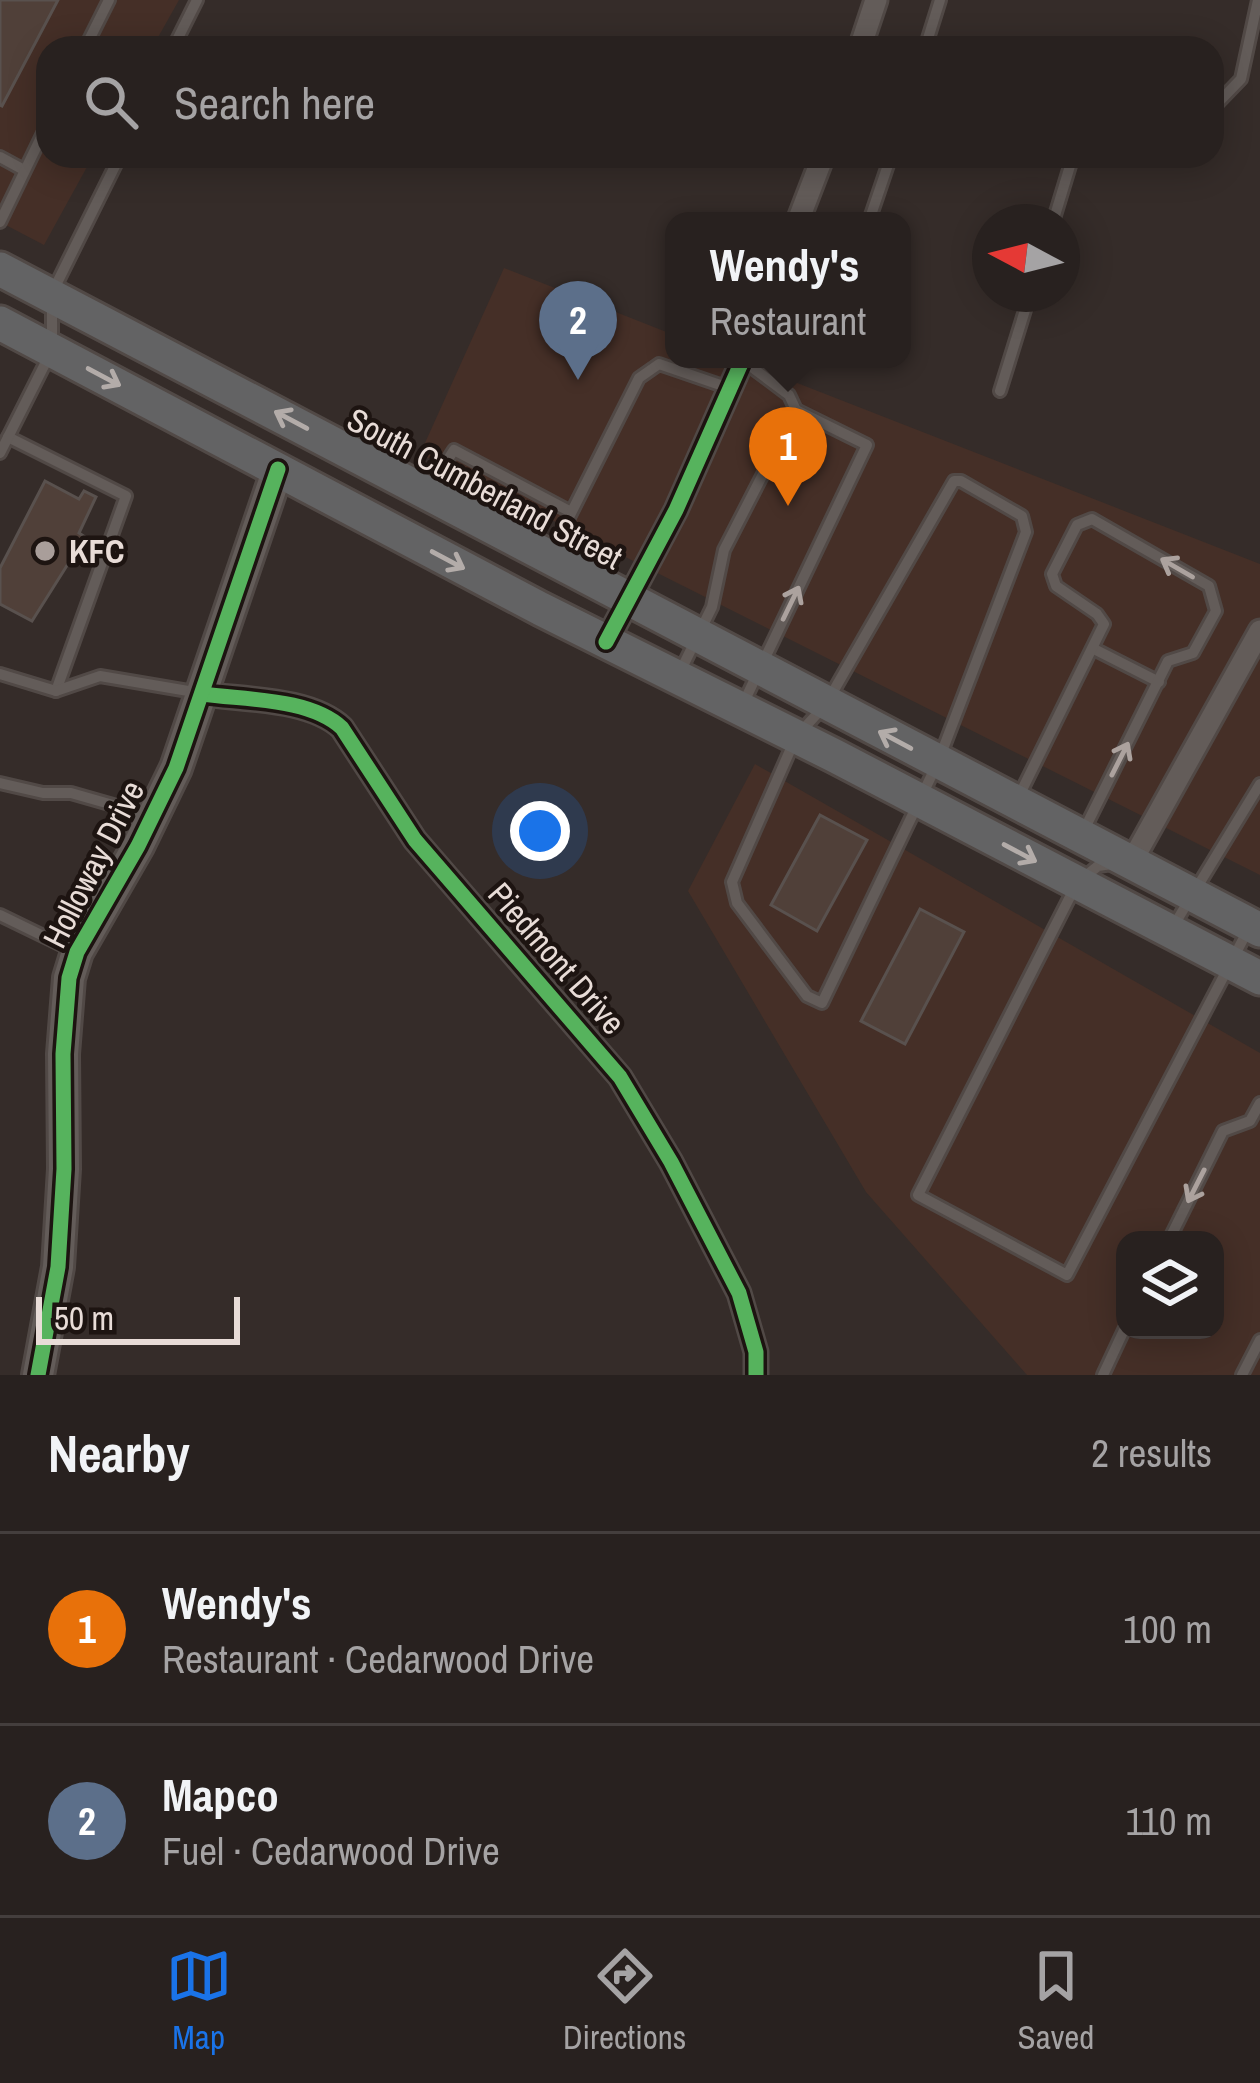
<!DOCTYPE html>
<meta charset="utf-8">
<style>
body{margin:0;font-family:"Archivo Narrow",sans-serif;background:#342e2c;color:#f1f3f6}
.controls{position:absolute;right:36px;bottom:36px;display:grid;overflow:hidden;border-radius:24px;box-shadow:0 6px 30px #0003}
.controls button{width:108px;height:108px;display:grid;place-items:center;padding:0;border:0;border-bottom:3px solid #443e3d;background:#28211f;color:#f1f3f6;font:60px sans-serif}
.compass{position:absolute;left:972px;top:204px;width:108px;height:108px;border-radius:50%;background:#28211f;box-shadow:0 6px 30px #0003;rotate:277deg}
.scale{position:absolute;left:36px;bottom:30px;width:204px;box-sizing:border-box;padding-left:12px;border:6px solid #e8dcd7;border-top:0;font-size:33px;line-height:42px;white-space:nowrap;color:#e8dcd7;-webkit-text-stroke:9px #1d1411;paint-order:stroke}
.you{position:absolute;left:540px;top:831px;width:42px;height:42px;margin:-30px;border:9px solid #fff;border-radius:50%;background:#1a73e8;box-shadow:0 0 0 18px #1a73e833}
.badge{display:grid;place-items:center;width:78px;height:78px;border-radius:50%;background:#1a73e8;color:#fff;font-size:39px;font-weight:700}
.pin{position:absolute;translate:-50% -99px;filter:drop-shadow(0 3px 6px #0008)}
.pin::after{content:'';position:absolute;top:63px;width:42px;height:36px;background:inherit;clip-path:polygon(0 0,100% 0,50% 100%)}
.popup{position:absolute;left:665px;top:212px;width:246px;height:156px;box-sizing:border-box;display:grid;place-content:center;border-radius:24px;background:#28211f;filter:drop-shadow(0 3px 9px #0005);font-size:39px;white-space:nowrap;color:#a5a3a4}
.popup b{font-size:45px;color:#f1f3f6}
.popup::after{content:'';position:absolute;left:50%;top:100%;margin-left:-24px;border:24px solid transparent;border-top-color:#28211f}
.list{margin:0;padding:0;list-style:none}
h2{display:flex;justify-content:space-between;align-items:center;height:156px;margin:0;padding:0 48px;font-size:51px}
h2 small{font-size:39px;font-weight:400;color:#a5a3a4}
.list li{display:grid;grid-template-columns:78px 1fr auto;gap:36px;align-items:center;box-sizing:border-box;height:192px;padding:0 48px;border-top:3px solid #443e3d}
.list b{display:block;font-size:45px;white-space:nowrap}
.list p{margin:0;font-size:39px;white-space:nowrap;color:#a5a3a4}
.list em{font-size:39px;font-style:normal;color:#a5a3a4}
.icon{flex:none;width:66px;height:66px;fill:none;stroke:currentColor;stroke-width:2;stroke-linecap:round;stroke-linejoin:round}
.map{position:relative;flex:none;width:1260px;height:1375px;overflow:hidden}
.search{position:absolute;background:#28211f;box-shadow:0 6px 30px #0003;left:36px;right:36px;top:36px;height:132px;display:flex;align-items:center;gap:30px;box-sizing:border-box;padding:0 42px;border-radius:36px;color:#a5a3a4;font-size:45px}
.sheet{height:540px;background:#28211f}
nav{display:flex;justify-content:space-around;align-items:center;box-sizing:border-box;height:168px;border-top:3px solid #443e3d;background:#28211f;font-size:33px;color:#a5a3a4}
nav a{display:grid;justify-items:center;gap:6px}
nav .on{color:#1a73e8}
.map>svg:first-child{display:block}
</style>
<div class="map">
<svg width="1260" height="1375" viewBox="0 0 1260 1375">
<rect width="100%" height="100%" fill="#352c29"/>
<g fill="#452f27" fill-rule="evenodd">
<polygon points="0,0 179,0 152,48 48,48 48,156 93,156 44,245 0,222"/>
<polygon points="504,268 674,335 674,359 736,359 1260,564 1260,875 420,454"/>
<path d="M755,764L1260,1053V1375H1027L866,1192L688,891ZM1125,1240H1215V1330H1125Z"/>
</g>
<g fill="#504039" stroke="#59514e" stroke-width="3">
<polygon points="0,0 58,0 2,106 0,105"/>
<polygon points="45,481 79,499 84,491 96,497 79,533 85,537 32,621 0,604 0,568"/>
<polygon points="820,815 867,840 817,931 771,905"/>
<polygon points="920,909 964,932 905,1044 861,1021"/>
</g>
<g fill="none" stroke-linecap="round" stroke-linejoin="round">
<defs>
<g id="lane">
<polyline points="85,48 109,0"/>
<polyline points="173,48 197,0"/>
<polyline points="925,48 940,0"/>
<polyline points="1212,109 1241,79 1258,0"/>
<polyline points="0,157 24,170"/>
<polyline points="869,221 891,156"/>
<polyline points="0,222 48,123"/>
<polyline points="1053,222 1073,156"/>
<polyline points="742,360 789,395 796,410"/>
<polyline points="1000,391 1030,294"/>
<polyline points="8,437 126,496 56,691"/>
<polyline points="0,453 52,350 52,293 120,156"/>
<polygon points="954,481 961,481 1022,516 1026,532 938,762 822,1003 807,996 737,903 732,882 796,737 826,704"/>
<polyline points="430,487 454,450 571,512"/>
<polyline points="551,553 639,378 659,364 729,388"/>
<polyline points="1094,649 1159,682"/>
<polyline points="0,674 56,691 100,676 200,693"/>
<polyline points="679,674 712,607 724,550 796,410 867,445 742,706"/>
<polyline points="0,783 43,793 71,793 148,815"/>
<polyline points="1017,800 1104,624 1097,614 1056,586 1052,574 1077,525 1092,519 1209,586 1216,611 1193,653 1168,661 1083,832"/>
<polyline points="1112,864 1098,866 1077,883 918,1195 1067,1275 1249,928"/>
<polyline points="0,915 72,950"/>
<polyline points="1174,925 1260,784"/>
<polyline points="1169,1240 1223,1131 1250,1121 1260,1103"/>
<polyline points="1103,1375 1125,1328"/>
<polyline points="1242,1375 1260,1340"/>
</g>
<g id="street">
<polyline points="860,48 876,0"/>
<polyline points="798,221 823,156"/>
<polyline points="606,642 676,510 743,359"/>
<path d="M203,694C245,700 310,698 342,728L415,840L620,1077L671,1162L739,1293L756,1352V1375"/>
<polyline points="1132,861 1260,631"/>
</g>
<polyline id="secondary" points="38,1375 58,1267 64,1169 63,1054 69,978 77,952 138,846 176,768 278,469"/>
<g id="primary">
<polyline points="0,269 1260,930"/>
<polyline points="0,323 541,609 835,756 1260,978"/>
</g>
</defs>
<use href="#lane" stroke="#514946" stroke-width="16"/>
<use href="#street" stroke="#514946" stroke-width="27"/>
<use href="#secondary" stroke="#514946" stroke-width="36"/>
<use href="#primary" stroke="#514946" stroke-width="39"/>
<use href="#lane" stroke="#635c59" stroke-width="10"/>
<use href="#street" stroke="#635c59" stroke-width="21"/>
<use href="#secondary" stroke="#635c59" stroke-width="30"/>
<use href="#primary" stroke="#636364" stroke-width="33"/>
<defs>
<g id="cycleway">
<polyline points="606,642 676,510 743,359"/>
<path d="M203,694C245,700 310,698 342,728L415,840L620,1077L671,1162L739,1293L756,1352V1375"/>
<polyline points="38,1375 58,1267 64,1169 63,1054 69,978 77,952 138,846 176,768 278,469"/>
</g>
</defs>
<use href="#cycleway" stroke="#1d1411" stroke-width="22"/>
<use href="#cycleway" stroke="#56b35d" stroke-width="15"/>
</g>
<defs><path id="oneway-shaft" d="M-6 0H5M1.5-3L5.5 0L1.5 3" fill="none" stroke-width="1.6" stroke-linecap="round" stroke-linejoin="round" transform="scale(3)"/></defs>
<g stroke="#b3aca9">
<use href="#oneway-shaft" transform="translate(104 377) rotate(28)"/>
<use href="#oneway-shaft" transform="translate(291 420) rotate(-152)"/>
<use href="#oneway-shaft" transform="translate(448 560) rotate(28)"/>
<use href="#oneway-shaft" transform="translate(895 740) rotate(-152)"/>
<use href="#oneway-shaft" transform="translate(1020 853) rotate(28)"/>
</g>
<g stroke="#aca29e">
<use href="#oneway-shaft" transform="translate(1177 568) rotate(-150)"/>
<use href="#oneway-shaft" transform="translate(791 603) rotate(-64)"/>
<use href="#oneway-shaft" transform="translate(1120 759) rotate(-63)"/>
<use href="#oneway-shaft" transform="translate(1196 1186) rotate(117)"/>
</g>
<circle fill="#a99e9a" stroke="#1d1411" stroke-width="4.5" cx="45" cy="551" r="12"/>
<g text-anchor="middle" stroke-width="9" stroke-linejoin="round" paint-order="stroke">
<g font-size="33" fill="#e8dcd7" stroke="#1d1411">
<text transform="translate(485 488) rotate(28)" y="12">South Cumberland Street</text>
<text transform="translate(93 864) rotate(-63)" y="12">Holloway Drive</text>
<text transform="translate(557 958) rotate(49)" y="12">Piedmont Drive</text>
</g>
<g font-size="33" font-weight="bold" fill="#e8dcd7" stroke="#1d1411" text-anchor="start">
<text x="69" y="563">KFC</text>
</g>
</g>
</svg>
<div class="controls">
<button><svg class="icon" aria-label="layers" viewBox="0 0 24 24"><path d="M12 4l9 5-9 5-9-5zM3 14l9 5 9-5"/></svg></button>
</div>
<svg class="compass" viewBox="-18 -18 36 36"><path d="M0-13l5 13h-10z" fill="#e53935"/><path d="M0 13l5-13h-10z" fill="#a5a3a4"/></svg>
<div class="scale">50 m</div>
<div class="you"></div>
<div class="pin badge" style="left:788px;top:506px;background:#e8710a">1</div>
<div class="popup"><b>Wendy's</b>Restaurant</div>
<div class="pin badge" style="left:578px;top:380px;background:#5c6f8a">2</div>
<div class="search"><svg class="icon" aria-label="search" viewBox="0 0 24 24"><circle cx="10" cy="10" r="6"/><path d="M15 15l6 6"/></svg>Search here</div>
</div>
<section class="sheet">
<h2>Nearby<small>2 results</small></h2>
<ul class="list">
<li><span class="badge" style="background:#e8710a">1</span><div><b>Wendy's</b><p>Restaurant · Cedarwood Drive</p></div><em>100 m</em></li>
<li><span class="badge" style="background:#5c6f8a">2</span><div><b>Mapco</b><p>Fuel · Cedarwood Drive</p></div><em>110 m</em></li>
</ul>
</section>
<nav>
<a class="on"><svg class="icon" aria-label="map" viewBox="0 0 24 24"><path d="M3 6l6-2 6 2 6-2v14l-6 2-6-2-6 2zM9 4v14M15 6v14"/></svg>Map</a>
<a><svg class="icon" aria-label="directions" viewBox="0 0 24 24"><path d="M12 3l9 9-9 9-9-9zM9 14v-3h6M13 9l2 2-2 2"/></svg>Directions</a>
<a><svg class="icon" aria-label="saved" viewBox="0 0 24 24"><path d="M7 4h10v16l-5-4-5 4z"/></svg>Saved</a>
</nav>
